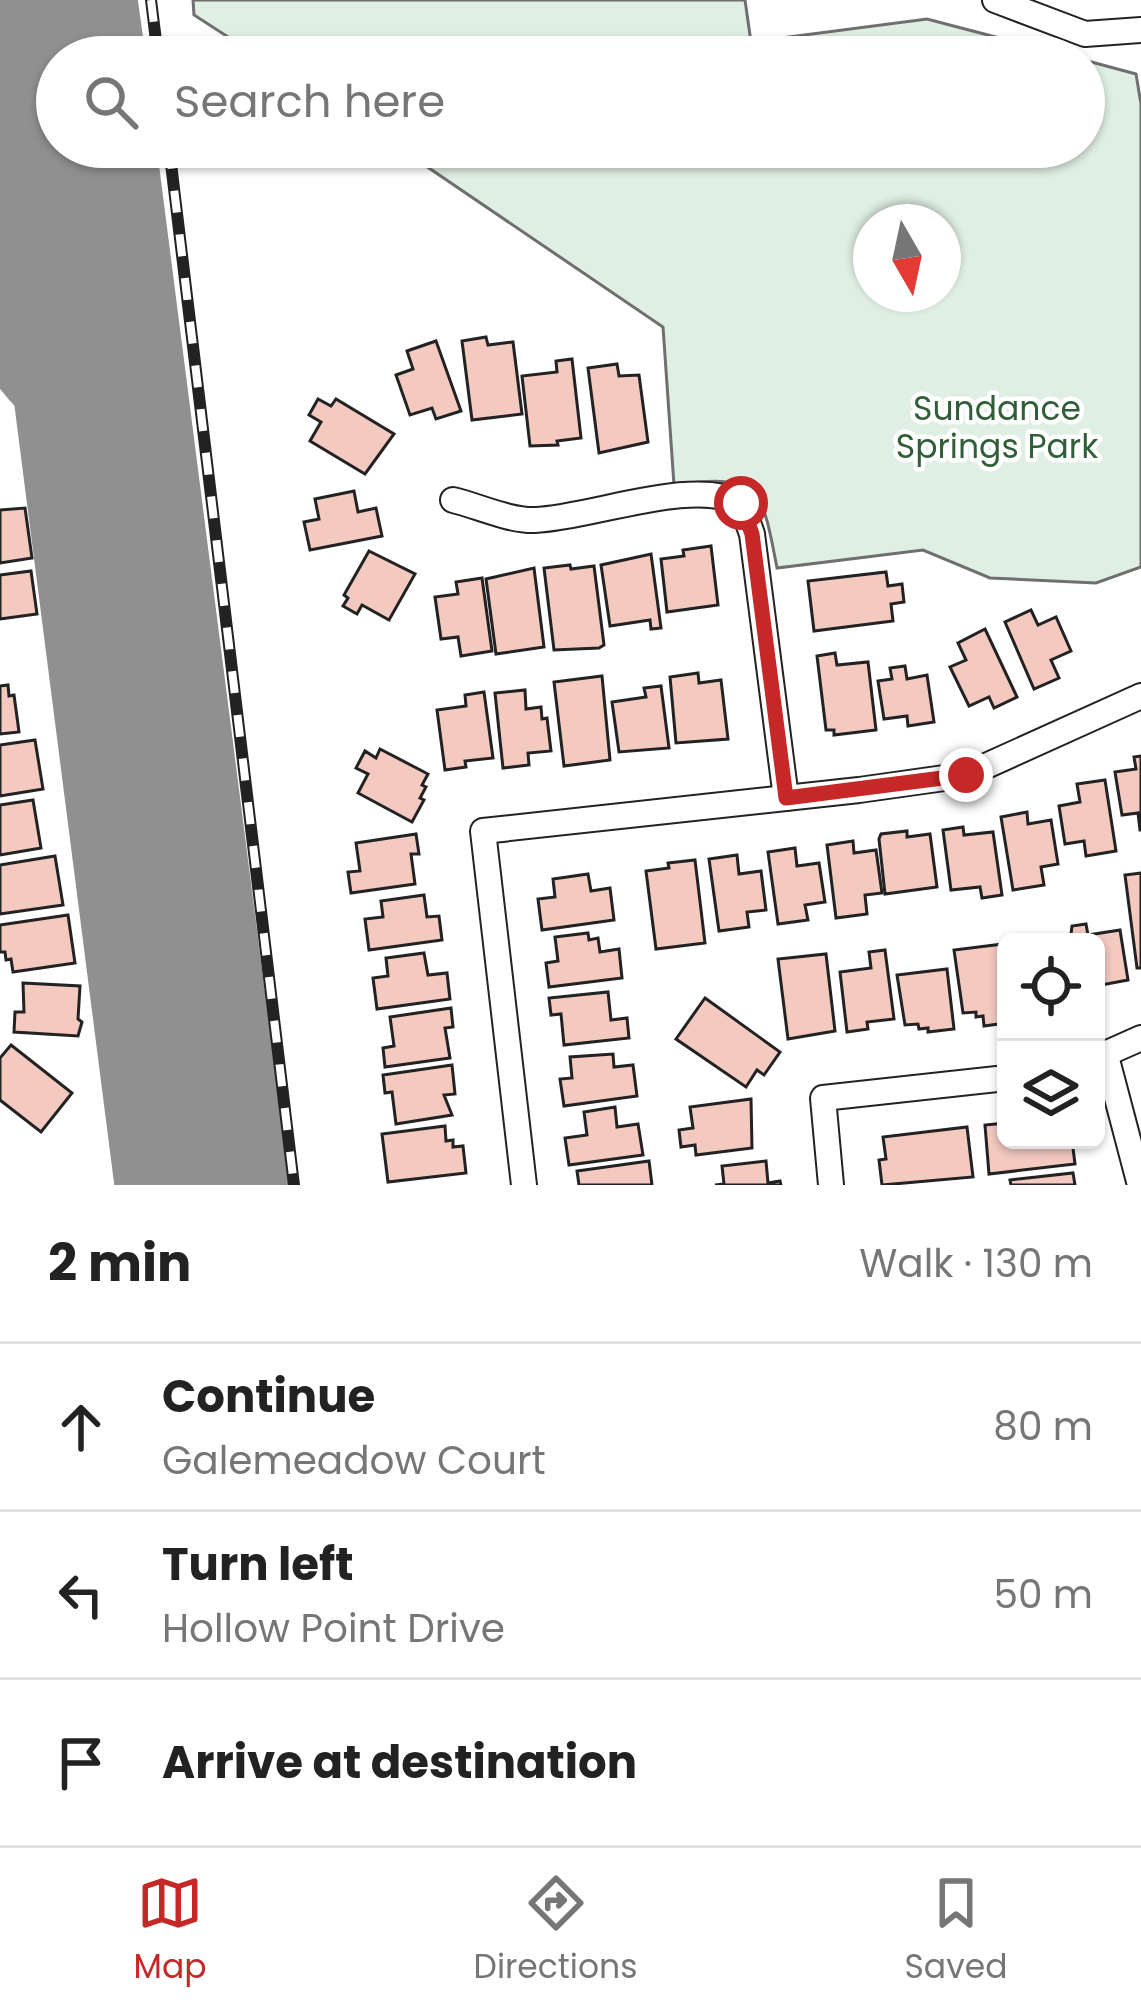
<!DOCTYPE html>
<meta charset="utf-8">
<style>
body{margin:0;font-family:Poppins,sans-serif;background:#f2f2f2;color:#222}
.controls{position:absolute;right:36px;bottom:36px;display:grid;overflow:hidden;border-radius:18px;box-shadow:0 3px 9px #0004}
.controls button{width:108px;height:108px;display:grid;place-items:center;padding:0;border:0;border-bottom:3px solid #e0e0e0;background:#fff;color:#222;font:60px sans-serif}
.compass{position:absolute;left:853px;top:204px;width:108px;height:108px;border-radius:50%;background:#fff;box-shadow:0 3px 9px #0004;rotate:171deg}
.stop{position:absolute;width:36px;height:36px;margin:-27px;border:9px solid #c62828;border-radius:50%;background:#fff}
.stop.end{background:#c62828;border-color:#fff;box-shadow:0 3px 12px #0008}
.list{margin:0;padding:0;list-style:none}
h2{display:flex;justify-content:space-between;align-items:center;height:156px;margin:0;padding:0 48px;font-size:51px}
h2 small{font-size:39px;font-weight:400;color:#767676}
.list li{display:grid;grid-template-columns:78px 1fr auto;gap:36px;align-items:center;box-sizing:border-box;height:168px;padding:0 48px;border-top:3px solid #e0e0e0}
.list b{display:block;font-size:45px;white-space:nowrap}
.list p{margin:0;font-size:39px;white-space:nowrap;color:#767676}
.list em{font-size:39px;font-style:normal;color:#767676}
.icon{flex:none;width:66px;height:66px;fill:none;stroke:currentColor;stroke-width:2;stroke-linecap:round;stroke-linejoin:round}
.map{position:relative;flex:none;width:1141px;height:1185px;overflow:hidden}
.search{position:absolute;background:#fff;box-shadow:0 3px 9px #0004;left:36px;right:36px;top:36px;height:132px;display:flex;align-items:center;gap:30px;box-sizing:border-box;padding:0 42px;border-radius:66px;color:#767676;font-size:45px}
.sheet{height:660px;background:#fff}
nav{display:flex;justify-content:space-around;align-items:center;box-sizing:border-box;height:168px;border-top:3px solid #e0e0e0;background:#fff;font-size:33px;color:#767676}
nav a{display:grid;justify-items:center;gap:6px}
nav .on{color:#c62828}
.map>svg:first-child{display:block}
</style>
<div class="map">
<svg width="1141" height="1185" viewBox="0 0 1141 1185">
<rect width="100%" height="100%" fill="#fff"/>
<g fill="#e0efe3" stroke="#6f6f6f" stroke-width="3" fill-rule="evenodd">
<polygon points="193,0 745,0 751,42 927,19 1072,57 259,57 194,15"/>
<path d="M1084,60L1136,74L1141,104V567L1096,583L990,578L923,550L777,568C762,488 760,473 674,485L663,327L398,147H1084ZM871,222H943V294H871Z"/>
</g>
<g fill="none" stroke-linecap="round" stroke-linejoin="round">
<path stroke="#909090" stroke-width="69" d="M0,317C21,372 52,402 105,425"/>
<g stroke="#909090" stroke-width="174">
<polyline points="50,0 58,57"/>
<polyline points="69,147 202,1185"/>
</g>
</g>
<g fill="#f3c9c0" stroke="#222" stroke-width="3">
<polygon points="486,337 488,345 513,342 522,414 472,420 462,341"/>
<polygon points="436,341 461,411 436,419 432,408 410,415 396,375 413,369 407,351"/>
<polygon points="572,359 581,438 557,441 558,445 530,446 522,376 557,372 556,361"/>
<polygon points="617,364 619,376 639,375 648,442 599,453 588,368"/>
<polygon points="318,399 331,406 336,399 394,434 365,474 310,441 321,422 309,415"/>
<polygon points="354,491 358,512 376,508 382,536 310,550 304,522 319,519 315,499"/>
<polygon points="25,508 32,558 0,563 0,510"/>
<polygon points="711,546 718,605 667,612 661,559 684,556 683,550"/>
<polygon points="369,551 415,574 389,620 362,605 357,614 343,606 348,598 344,595"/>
<polygon points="651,554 661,628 651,629 650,620 610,626 601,565"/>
<polygon points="570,565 571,569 594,566 604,645 599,648 554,650 544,568"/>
<polygon points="534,568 544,647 496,654 486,579"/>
<polygon points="31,571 37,614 0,619 0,575"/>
<polygon points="886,572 888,586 902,584 904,602 891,604 893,621 814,631 808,581"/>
<polygon points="482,578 492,651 461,656 458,637 441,639 435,597 458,594 456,582"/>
<polygon points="1031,610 1038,625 1056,617 1071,651 1051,660 1059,678 1034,689 1005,622"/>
<polygon points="985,629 1017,697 994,708 989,697 969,706 950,667 966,660 958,643"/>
<polygon points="835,653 837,665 868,662 876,730 834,735 834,730 826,730 817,656"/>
<polygon points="905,666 907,679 927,675 934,722 908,726 907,716 884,719 878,681 892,679 890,668"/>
<polygon points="698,673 699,683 721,680 728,739 676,743 670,677"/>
<polygon points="602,676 610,760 564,766 554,682"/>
<polygon points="8,685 9,696 14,695 19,732 0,734 0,686"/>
<polygon points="661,686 669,748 619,752 612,702 646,697 644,688"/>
<polygon points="525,690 526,709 541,707 542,719 547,718 551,751 528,753 529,765 503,768 495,693"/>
<polygon points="484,692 493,758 465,761 466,767 445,770 437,710 466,706 465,695"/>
<polygon points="35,740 43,789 0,796 0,745"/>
<polygon points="380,749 428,774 422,785 426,787 420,798 424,800 412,822 358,793 368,774 356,768 365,751 376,758"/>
<polygon points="1141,756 1141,830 1140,830 1138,813 1122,815 1115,772 1136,769 1134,757"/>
<polygon points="1105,780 1116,851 1086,856 1084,841 1065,844 1059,806 1080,802 1077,784"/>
<polygon points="33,800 41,848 0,855 0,805"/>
<polygon points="1027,812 1028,824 1051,820 1058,864 1041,867 1044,885 1013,890 1001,817"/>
<polygon points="963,827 964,835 993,832 1002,895 982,898 980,887 951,890 943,830"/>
<polygon points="907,831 907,837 930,834 937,887 885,894 879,839 881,834"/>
<polygon points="416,834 419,854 411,854 415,884 351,893 348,872 360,871 356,843"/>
<polygon points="853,841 854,853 876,850 882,893 865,895 867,914 836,918 827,845"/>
<polygon points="795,848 797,866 819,863 825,902 805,905 808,920 778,924 768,852"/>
<polygon points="737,855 739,874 761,871 766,910 747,912 749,927 719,931 709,859"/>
<polygon points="55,856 63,905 0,914 0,865"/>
<polygon points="695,860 705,943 656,949 646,871 669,868 668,863"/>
<polygon points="1141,873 1141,968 1137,968 1125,875"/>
<polygon points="588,874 591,891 610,888 614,920 542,930 538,899 555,897 553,879"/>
<polygon points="424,895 427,917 439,916 442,940 369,950 365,919 383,917 381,901"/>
<polygon points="68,915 75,963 13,972 11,959 6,960 5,952 0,952 0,925"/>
<polygon points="1086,924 1088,935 1120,930 1128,980 1096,986 1096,942 1070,942 1072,926"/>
<polygon points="588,933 589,940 598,938 600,952 619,949 622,978 549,987 546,963 558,961 555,937"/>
<polygon points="1003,944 1006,1023 984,1026 983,1016 976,1017 976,1012 963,1013 954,950"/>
<polygon points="885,950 894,1019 867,1022 868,1029 847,1032 840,972 871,968 869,952"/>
<polygon points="424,953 428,975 447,973 450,999 377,1009 373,978 388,976 386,958"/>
<polygon points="826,954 835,1031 788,1039 778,959"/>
<polygon points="947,969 954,1029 928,1032 928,1028 919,1029 918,1024 905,1025 897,975"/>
<polygon points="23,983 80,986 78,1019 82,1022 78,1036 14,1032 15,1012 24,1012"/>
<polygon points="608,992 611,1020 627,1018 629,1038 564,1045 561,1014 551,1015 549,998"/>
<polygon points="705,998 780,1052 764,1075 757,1070 746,1087 676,1039"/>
<polygon points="451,1008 453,1027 445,1028 450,1058 385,1067 383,1048 394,1046 390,1017"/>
<polygon points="11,1045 72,1093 41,1132 0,1100 0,1058"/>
<polygon points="613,1054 614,1067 633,1065 637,1096 564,1106 560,1079 572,1078 570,1057"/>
<polygon points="452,1065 455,1094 444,1095 452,1115 396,1124 392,1092 385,1093 383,1075"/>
<polygon points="751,1099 752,1148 696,1155 695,1145 681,1147 679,1130 693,1128 690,1107"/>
<polygon points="615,1107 617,1127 638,1124 643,1155 569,1165 565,1138 587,1135 584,1112"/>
<polygon points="1006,1123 1006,1140 1072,1140 1075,1164 989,1174 985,1125"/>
<polygon points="445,1126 446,1141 453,1140 453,1147 463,1146 466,1173 388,1182 382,1134"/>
<polygon points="967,1127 973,1177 882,1185 879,1160 886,1159 883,1137"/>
<polygon points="649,1161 652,1185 579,1185 577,1171"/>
<polygon points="766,1161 768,1183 780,1181 781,1185 715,1185 724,1184 722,1166"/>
<polygon points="1073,1173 1075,1185 1011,1185 1010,1180"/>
</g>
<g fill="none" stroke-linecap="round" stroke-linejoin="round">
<defs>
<g id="street">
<polyline points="995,0 1085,34 1141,30"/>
<path d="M453,500C478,506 510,521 535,520C591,518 692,477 741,503L752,534L786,798"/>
<polyline points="1106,1056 1140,1185"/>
<polyline points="1096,1058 1141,1038"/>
<polyline points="524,1185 483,831 859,790 966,775 1141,696"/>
<polyline points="831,1185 823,1098 1006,1078"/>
</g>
</defs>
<use href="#street" stroke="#222" stroke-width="28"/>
<use href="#street" stroke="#fff" stroke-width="24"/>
<defs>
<g id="rail">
<polyline points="151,0 158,57"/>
<polyline points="169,147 294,1185"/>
</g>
</defs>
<use href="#rail" stroke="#222" stroke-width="12"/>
<use href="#rail" stroke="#fff" stroke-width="8" stroke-dasharray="22" stroke-linecap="butt"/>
</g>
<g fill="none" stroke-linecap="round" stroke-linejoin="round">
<polyline stroke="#c62828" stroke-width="15" points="741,503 752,534 786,798 966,775"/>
</g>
<g text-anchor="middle" stroke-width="9" stroke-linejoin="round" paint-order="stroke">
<g font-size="33" fill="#2f5e38" stroke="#fff">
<text x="997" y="420">Sundance<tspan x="997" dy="38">Springs Park</tspan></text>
</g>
</g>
</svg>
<div class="controls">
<button><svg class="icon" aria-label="locate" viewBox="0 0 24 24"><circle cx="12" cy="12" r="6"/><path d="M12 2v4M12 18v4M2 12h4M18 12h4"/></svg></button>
<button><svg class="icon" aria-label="layers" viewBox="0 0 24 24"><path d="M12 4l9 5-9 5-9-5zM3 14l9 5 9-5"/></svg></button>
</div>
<svg class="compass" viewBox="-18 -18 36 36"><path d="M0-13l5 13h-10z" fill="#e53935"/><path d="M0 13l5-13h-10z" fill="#767676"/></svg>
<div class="stop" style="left:741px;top:503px"></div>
<div class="stop end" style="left:966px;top:775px"></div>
<div class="search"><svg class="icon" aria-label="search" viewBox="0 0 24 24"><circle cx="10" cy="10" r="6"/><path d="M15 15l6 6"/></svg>Search here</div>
</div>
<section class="sheet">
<h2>2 min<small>Walk · 130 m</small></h2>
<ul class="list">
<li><svg class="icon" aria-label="ahead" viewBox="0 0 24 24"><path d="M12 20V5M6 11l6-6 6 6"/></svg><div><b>Continue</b><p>Galemeadow Court</p></div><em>80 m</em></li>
<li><svg class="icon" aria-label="left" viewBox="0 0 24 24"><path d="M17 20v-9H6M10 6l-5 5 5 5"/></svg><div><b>Turn left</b><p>Hollow Point Drive</p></div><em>50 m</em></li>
<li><svg class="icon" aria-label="arrive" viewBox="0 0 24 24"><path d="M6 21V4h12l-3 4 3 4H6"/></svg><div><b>Arrive at destination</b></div></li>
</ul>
</section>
<nav>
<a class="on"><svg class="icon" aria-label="map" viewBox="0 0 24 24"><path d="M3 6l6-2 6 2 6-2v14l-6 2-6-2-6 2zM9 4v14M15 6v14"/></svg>Map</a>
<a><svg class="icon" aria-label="directions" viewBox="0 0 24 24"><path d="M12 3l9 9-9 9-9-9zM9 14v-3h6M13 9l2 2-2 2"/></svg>Directions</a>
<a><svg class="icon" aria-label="saved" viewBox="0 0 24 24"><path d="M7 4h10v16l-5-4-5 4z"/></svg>Saved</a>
</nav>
